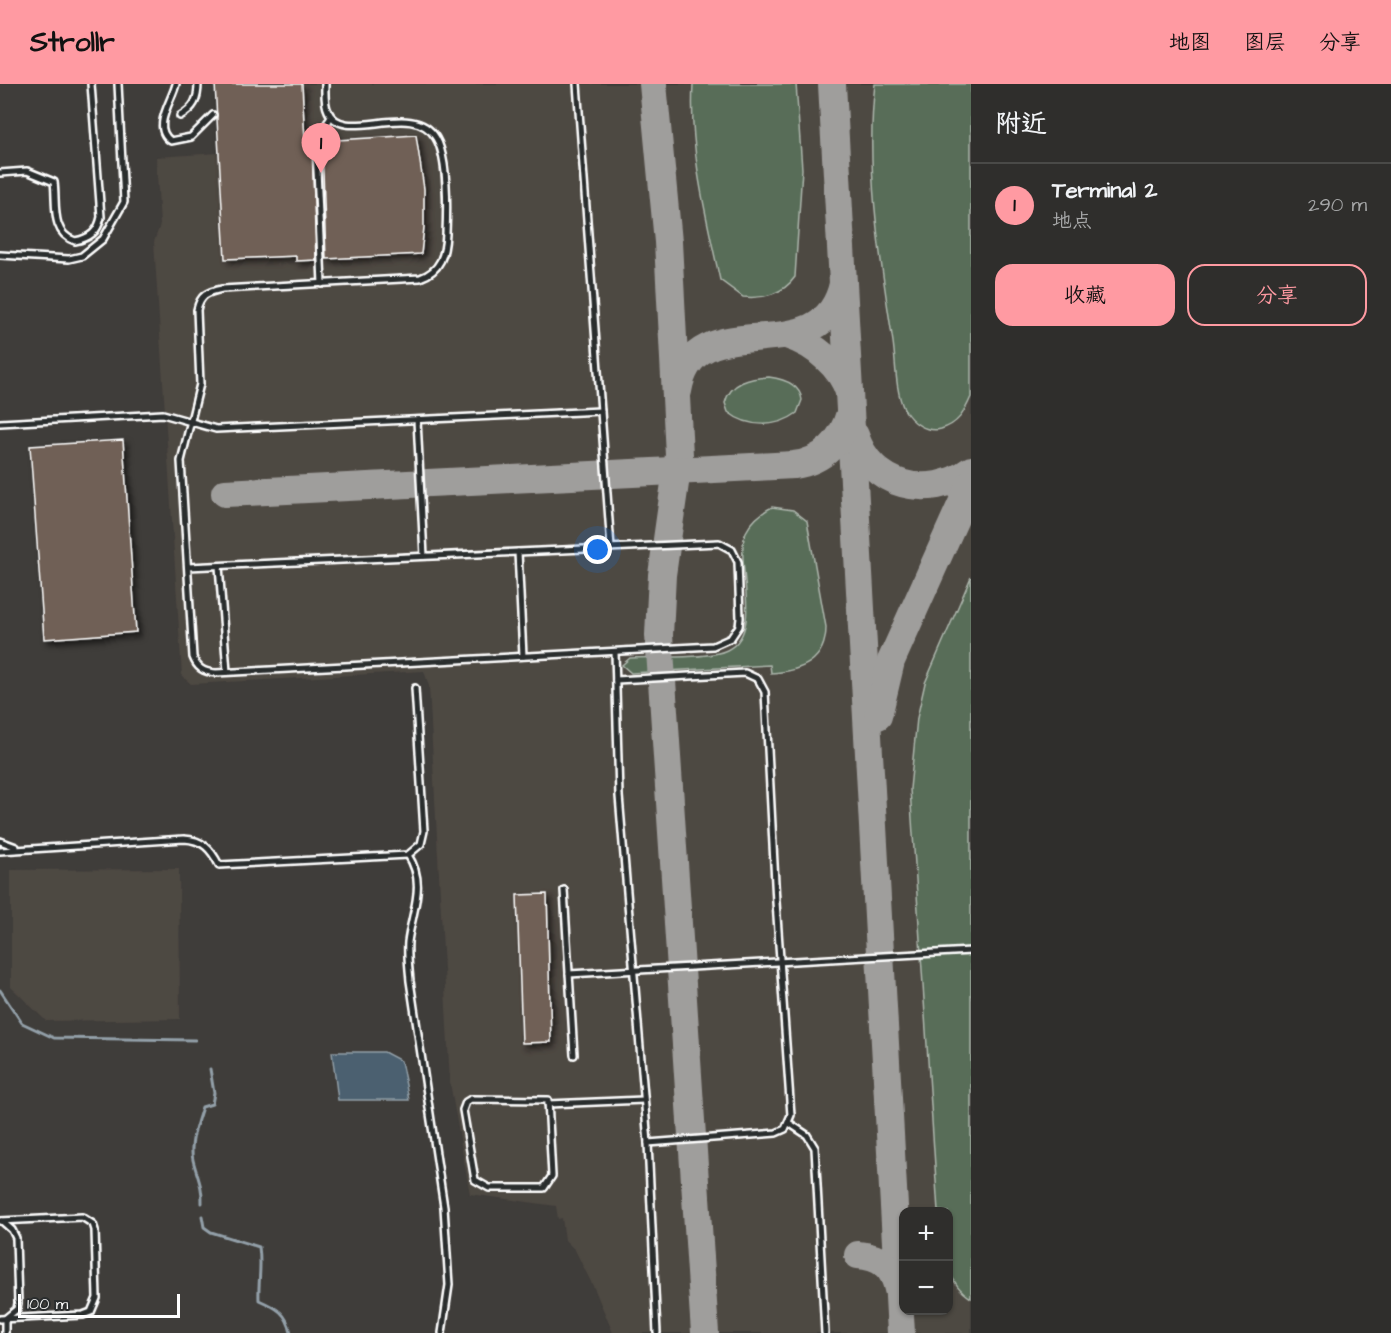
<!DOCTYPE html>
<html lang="zh">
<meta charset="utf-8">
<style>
body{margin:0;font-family:"Architects Daughter","LXGW WenKai TC",sans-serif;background:#373634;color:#f1f3f6}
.controls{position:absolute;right:18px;bottom:18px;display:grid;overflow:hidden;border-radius:12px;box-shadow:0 2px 4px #0004}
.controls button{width:54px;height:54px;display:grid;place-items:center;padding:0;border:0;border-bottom:2px solid #4a4a48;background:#2f2e2c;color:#f1f3f6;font:30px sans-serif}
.scale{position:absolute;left:18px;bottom:15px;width:162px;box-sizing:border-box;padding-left:6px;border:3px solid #fff;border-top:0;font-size:16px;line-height:21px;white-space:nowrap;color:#fff;-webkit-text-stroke:4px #2a2d2e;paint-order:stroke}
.you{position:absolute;left:598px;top:466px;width:21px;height:21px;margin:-15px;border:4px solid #fff;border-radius:50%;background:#1a73e8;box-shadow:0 0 0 9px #1a73e833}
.badge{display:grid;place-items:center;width:39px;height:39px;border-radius:50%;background:#ff9aa2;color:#111;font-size:20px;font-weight:700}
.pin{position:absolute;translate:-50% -50px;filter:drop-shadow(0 2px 3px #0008)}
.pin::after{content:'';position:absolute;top:32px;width:21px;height:18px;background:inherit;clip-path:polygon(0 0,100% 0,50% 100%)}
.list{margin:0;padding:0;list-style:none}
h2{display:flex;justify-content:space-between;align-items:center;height:78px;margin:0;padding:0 24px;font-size:26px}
h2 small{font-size:20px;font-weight:400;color:#a7a8a9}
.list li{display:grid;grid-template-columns:39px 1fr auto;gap:18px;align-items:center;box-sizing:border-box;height:84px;padding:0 24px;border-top:2px solid #4a4a48}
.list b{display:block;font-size:22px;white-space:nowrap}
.list p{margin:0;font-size:20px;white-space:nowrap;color:#a7a8a9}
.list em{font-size:20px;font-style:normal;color:#a7a8a9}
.actions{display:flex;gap:12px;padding:18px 24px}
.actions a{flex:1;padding:14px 0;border:2px solid #ff9aa2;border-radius:18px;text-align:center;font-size:21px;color:#ff9aa2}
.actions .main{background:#ff9aa2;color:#111}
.map{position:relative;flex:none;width:971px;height:1249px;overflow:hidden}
header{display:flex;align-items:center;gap:36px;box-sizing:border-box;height:84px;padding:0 30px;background:#ff9aa2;color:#111}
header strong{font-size:28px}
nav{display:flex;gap:33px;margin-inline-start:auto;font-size:21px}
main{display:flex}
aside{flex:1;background:#2f2e2c}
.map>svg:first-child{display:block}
</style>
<header>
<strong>Strollr</strong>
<nav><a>地图</a><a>图层</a><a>分享</a></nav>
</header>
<main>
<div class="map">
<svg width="971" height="1249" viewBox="0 0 971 1249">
<defs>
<filter id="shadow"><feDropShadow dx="4" dy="4" stdDeviation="3" flood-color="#0009"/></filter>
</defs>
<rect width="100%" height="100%" fill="#3f3d3a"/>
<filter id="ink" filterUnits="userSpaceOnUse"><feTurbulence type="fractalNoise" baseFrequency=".0167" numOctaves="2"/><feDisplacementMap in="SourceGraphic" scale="12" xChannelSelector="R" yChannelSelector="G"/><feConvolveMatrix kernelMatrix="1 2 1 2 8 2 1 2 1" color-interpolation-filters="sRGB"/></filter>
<g filter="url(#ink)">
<g fill="#4e4842" fill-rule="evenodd">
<path d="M215,0H971V1249H613L595,1206L575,1166L565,1156L562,1134L558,1135L556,1122L470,1110L450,999L429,602L424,587L191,600L182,592L154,158L160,141L156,73L219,69ZM904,1128H948V1226H904Z"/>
<polygon points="179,785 180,935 46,937 11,903 11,786"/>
</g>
<g fill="#596d59" stroke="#acb6ac" stroke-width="1.5">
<path d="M693,0H796L802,85L795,193C783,210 763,215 743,213L720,196C706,132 689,66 693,0Z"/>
<path d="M875,0H971V313C964,329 958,340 941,345C926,349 911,338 904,325C895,306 896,278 893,258C880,174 865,85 875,0Z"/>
<path d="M769,293C784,295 800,300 802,316L797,329C777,344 748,344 728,328L725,319C730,298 750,294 769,293Z"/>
<path d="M772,423L793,426L807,437L826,543C826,578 801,587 771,589L770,581L631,589L622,581L630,574C651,573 710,575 727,566C766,547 733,477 746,448C752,436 761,429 772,423Z"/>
<path d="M971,493V1214C939,1194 949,1160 948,1128L938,1127L910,705L917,634L925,599Z"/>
</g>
<polygon fill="#4b616f" stroke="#93a0a9" stroke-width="1.5" points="332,968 384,968 401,977 409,1016 338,1016"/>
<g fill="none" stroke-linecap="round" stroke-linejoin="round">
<g stroke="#93a0a9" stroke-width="3">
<polyline points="0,906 22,939 54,954 195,956"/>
<path d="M202,1119C203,1103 197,1092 193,1076C189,1060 197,1039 202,1023L212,1020L214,1009L210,985"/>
<path d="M202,1132L204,1143L211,1148L259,1163C262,1183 258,1197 259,1216C277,1224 287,1229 291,1249"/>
</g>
<g stroke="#9f9e9c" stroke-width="28">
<polyline points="653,0 668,158 679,371 662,491 659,551 705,1249"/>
<polyline points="832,0 901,1249"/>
<path d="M789,252C814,260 841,282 849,308"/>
<path d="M678,307C693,212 823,295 843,200"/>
<path d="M855,351C871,403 929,417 971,386"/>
<path d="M225,409L794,381C824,377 842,357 850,329"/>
<polyline points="878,632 891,577 971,399"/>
<path d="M858,1171C881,1173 893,1182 898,1205"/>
</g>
</g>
<g fill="#706156" stroke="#fff" stroke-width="1.5" filter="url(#shadow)">
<polygon points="215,0 302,0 305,58 312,57 316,176 296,177 296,172 225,175"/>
<polygon points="416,51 424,105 424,143 421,170 326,175 322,57"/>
<polygon points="123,356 136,548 44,555 30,362"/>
<polygon points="547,810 551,958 522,959 517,811"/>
</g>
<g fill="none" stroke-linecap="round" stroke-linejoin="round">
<defs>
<g id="service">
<path d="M176,0C172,17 151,44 171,57L191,53L213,31"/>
<polyline points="577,0 611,464"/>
<path d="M180,32C194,24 198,16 198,0"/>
<path d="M0,89L27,87L54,98C57,119 50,149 75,157C90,154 98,148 101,133L91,0"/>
<polyline points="0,171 69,175 82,172 103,155 124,118 118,0"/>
<polyline points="322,200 316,62 318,53 331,33"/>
<polyline points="417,336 424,472"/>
<polyline points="0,339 163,330 216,345 601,327"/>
<polyline points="518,468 523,572"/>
<polyline points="219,482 227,588"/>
<path d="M188,483L719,459L732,466L738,478L740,534L739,542L731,554L713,562L216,589C203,588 197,584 193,573L181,377L200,300L197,226C200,211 207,208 222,205L420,194C441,187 445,170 446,150C447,127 448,74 436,54C413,14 343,62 328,27C324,19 325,9 325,0"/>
<polyline points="615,568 619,712 648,1059 657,1249"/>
<polyline points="616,596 745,589 758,595 765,608 776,818 791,1031 785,1045 776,1049 648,1059"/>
<polyline points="0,757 16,763"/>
<path d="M0,767L184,755C203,756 211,765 219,781L408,771L421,760L424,747L415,604"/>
<path d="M408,771C427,800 412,826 408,858C407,871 409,884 410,897L444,1123L449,1201L442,1249"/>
<polyline points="564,806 574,971"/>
<polyline points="569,890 971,867"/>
<polygon points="471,1015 548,1016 552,1092 544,1104 489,1104 475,1096 463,1026 466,1018"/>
<polyline points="548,1020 644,1016"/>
<polyline points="789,1039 807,1051 815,1064 825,1249"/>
<polyline points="0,1137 82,1133 93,1140 95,1146 97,1214 91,1228 83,1231 0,1235"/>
<polyline points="2,1137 12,1146 16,1154 18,1219 17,1225 6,1234"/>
<polyline points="5,1235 5,1249"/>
</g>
</defs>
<use href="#service" stroke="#fff" stroke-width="10"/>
<use href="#service" stroke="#2a2d2e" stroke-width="5"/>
</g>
</g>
</svg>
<div class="controls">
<button>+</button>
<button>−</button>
</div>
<div class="scale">100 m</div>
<div class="you"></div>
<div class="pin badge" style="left:321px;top:89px">1</div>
</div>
<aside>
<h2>附近<small></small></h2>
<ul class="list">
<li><span class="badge">1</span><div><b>Terminal 2</b><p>地点</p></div><em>290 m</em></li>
</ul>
<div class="actions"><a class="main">收藏</a><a>分享</a></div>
</aside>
</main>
